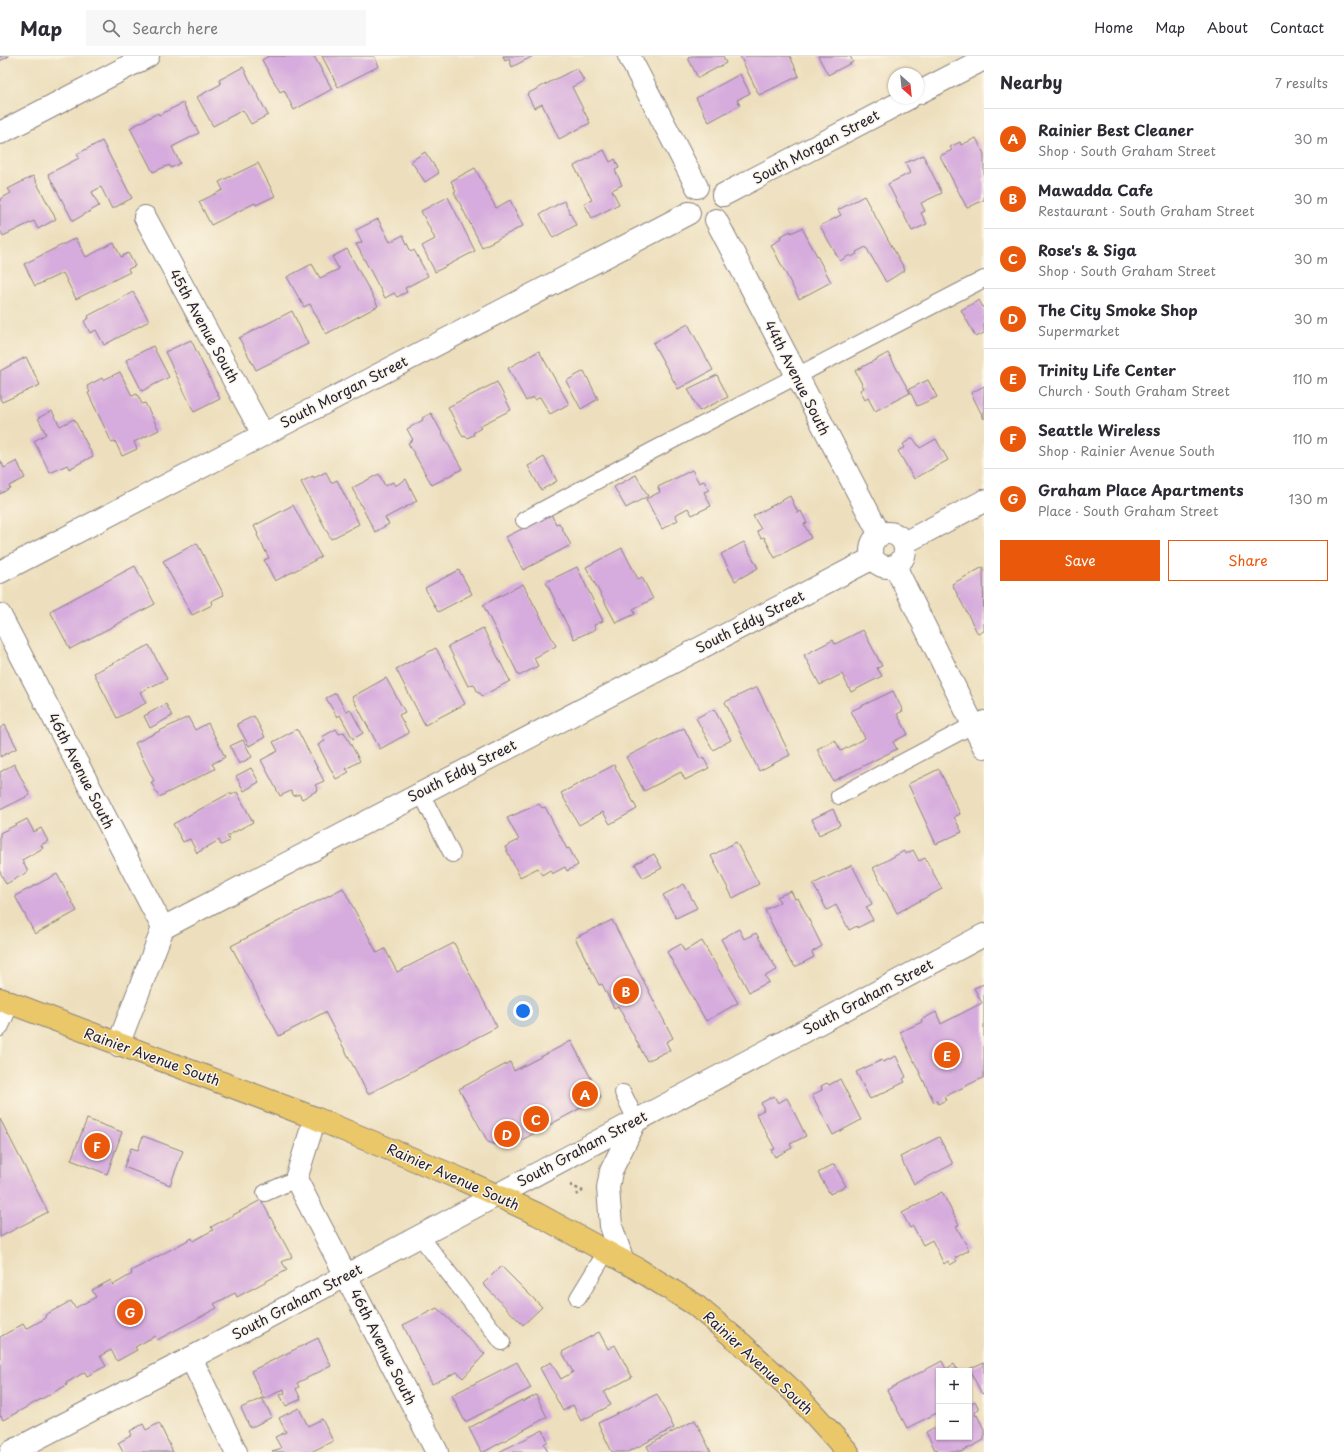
<!DOCTYPE html>
<meta charset="utf-8">
<style>
body{margin:0;font-family:"Playpen Sans",sans-serif;background:#f7f7f7;color:#2b2b33}
.controls{position:absolute;right:12px;bottom:12px;display:grid;overflow:hidden;border-radius:0px;box-shadow:0 1px 3px #0004}
.controls button{width:36px;height:36px;display:grid;place-items:center;padding:0;border:0;border-bottom:1px solid #e1e1e2;background:#fff;color:#2b2b33;font:20px sans-serif}
.compass{position:absolute;left:888px;top:12px;width:36px;height:36px;border-radius:50%;background:#fff;box-shadow:0 1px 3px #0004;rotate:153deg}
.you{position:absolute;left:523px;top:955px;width:14px;height:14px;margin:-10px;border:3px solid #fff;border-radius:50%;background:#1a73e8;box-shadow:0 0 0 6px #1a73e833}
.badge{display:grid;place-items:center;width:26px;height:26px;border-radius:50%;background:#ea580c;color:#fff;font-size:13px;font-weight:700}
.pin{position:absolute;translate:-50% -50%;border:2px solid #fff;box-shadow:0 1px 4px #0006}
.list{margin:0;padding:0;list-style:none}
h2{display:flex;justify-content:space-between;align-items:center;height:52px;margin:0;padding:0 16px;font-size:17px}
h2 small{font-size:13px;font-weight:400;color:#7c7c81}
.list li{display:grid;grid-template-columns:26px 1fr auto;gap:12px;align-items:center;box-sizing:border-box;height:60px;padding:0 16px;border-top:1px solid #e1e1e2}
.list b{display:block;font-size:15px;white-space:nowrap}
.list p{margin:0;font-size:13px;white-space:nowrap;color:#7c7c81}
.list em{font-size:13px;font-style:normal;color:#7c7c81}
.actions{display:flex;gap:8px;padding:12px 16px}
.actions a{flex:1;padding:9px 0;border:1px solid #ea580c;border-radius:0px;text-align:center;font-size:14px;color:#ea580c}
.actions .main{background:#ea580c;color:#fff}
.icon{flex:none;width:22px;height:22px;fill:none;stroke:currentColor;stroke-width:2;stroke-linecap:round;stroke-linejoin:round}
.map{position:relative;flex:none;width:984px;height:1396px;overflow:hidden}
header{display:flex;align-items:center;gap:24px;box-sizing:border-box;height:56px;padding:0 20px;background:#fff;border-bottom:1px solid #e1e1e2}
header strong{font-size:19px}
nav{display:flex;gap:22px;margin-inline-start:auto;font-size:14px}
.search{width:280px;height:36px;background:#f7f7f7;display:flex;align-items:center;gap:10px;box-sizing:border-box;padding:0 14px;border-radius:0px;color:#7c7c81;font-size:15px}
main{display:flex}
aside{flex:1;background:#fff}
.map>svg:first-child{display:block}
</style>
<header>
<strong>Map</strong>
<div class="search"><svg class="icon" aria-label="search" viewBox="0 0 24 24"><circle cx="10" cy="10" r="6"/><path d="M15 15l6 6"/></svg>Search here</div>
<nav><a>Home</a><a>Map</a><a>About</a><a>Contact</a></nav>
</header>
<main>
<div class="map">
<svg width="984" height="1396" viewBox="0 0 984 1396">
<rect width="100%" height="100%" fill="#fcf5e5"/>
<filter id="ink" filterUnits="userSpaceOnUse"><feTurbulence type="fractalNoise" baseFrequency=".025" numOctaves="2"/><feDisplacementMap in="SourceGraphic" scale="8" xChannelSelector="R" yChannelSelector="G"/><feConvolveMatrix kernelMatrix="1 2 1 2 8 2 1 2 1" color-interpolation-filters="sRGB"/></filter>
<filter id="wash" filterUnits="userSpaceOnUse"><feTurbulence type="fractalNoise" baseFrequency=".012" numOctaves="4" result="noise"/><feDisplacementMap in="SourceGraphic" scale="16" xChannelSelector="R" yChannelSelector="G"/><feGaussianBlur stdDeviation="0.9" result="paint"/><feColorMatrix in="noise" values="0 0 0 0 0 0 0 0 0 0 0 0 0 0 0 0 0 1.4 0 .05"/><feComposite in="paint" operator="in"/></filter>
<g filter="url(#wash)">
<rect width="100%" height="100%" fill="#eddfbd"/>
<g id="blocks">
<g fill="#d6abdd">
<polygon points="0,0 9,0 0,5"/>
<polygon points="269,0 314,0 332,33 294,54 284,34 280,36 262,4"/>
<polygon points="322,0 374,0 379,10 338,31"/>
<polygon points="503,0 533,0 512,11 509,3 505,5"/>
<polygon points="691,0 723,0 726,7 698,22 688,2 691,1"/>
<polygon points="740,0 790,0 799,20 759,39"/>
<polygon points="818,0 850,0 853,6 828,19"/>
<polygon points="243,11 268,59 251,68 243,54 213,70 197,41 221,28 219,24"/>
<polygon points="577,12 584,25 572,31 590,67 559,83 542,48 534,52 527,38"/>
<polygon points="740,18 750,37 737,44 740,49 709,66 696,42"/>
<polygon points="183,47 199,77 172,91 180,107 171,112 169,109 153,116 130,72 158,57 159,59"/>
<polygon points="976,82 984,98 984,144 967,152 940,100 952,94 950,91 960,86 961,89"/>
<polygon points="102,85 132,142 112,153 101,131 92,136 99,150 73,165 48,118 79,102 77,98"/>
<polygon points="604,94 610,106 615,103 619,112 615,114 622,129 612,134 619,148 592,162 584,147 592,144 574,110"/>
<polygon points="425,96 439,117 425,126 411,105"/>
<polygon points="923,99 942,137 921,147 925,155 921,157 927,168 912,175 888,128 910,117 905,107"/>
<polygon points="258,107 275,140 256,149 255,147 211,169 199,146 223,134 219,126"/>
<polygon points="475,112 496,152 510,144 523,170 482,191 454,136 456,135 451,125"/>
<polygon points="33,120 56,163 38,173 34,165 3,180 0,174 0,143 11,137 8,133"/>
<polygon points="864,140 905,214 886,226 866,191 856,196 857,198 851,201 850,199 840,205 820,170 841,159 838,154"/>
<polygon points="448,141 475,195 435,216 422,190 435,183 421,155"/>
<polygon points="564,145 576,169 553,182 540,158"/>
<polygon points="378,163 390,186 403,179 411,196 414,194 428,220 405,232 407,236 397,241 394,237 385,242 356,188 362,187 356,174"/>
<polygon points="802,172 831,226 799,243 771,189 781,183 780,180 791,175 791,177"/>
<polygon points="76,182 86,201 114,187 121,201 128,197 135,210 128,213 130,216 76,243 63,217 35,230 24,208"/>
<polygon points="347,193 378,250 326,278 310,248 304,251 287,221 312,208 320,222 339,213 332,201"/>
<polygon points="133,236 149,265 104,289 96,274 90,277 84,265 89,262 88,260"/>
<polygon points="979,244 984,253 984,277 976,281 961,254"/>
<polygon points="292,255 308,288 256,314 239,282"/>
<polygon points="688,268 713,314 678,333 653,287"/>
<polygon points="191,284 220,343 194,356 165,296"/>
<polygon points="153,290 169,321 142,335 126,304"/>
<polygon points="539,295 569,348 550,358 540,341 535,344 533,341 526,345 508,312"/>
<polygon points="888,297 910,337 875,355 868,342 865,344 860,334 864,332 855,315"/>
<polygon points="26,301 40,329 2,346 0,343 0,315"/>
<polygon points="584,315 598,343 581,353 566,325"/>
<polygon points="120,316 132,340 137,338 142,348 145,347 159,374 134,386 137,393 122,400 115,385 112,387 88,337 90,336 87,330 102,322 103,324"/>
<polygon points="717,319 728,341 699,355 688,333"/>
<polygon points="928,324 937,341 917,350 909,333"/>
<polygon points="497,326 511,354 479,370 481,372 473,377 474,379 467,382 465,380 463,381 448,351"/>
<polygon points="984,330 984,363 971,337"/>
<polygon points="52,355 60,370 74,363 93,400 69,413 67,409 50,417 34,385 46,378 38,362"/>
<polygon points="431,357 462,413 432,429 408,387 413,384 407,373 423,364 422,362"/>
<polygon points="913,382 920,392 936,383 948,404 914,423 898,395 905,391 903,388"/>
<polygon points="544,401 557,425 541,434 528,410"/>
<polygon points="0,403 4,412 17,405 25,422 9,430 10,432 0,438"/>
<polygon points="692,414 699,427 704,425 709,434 704,436 711,450 692,459 688,452 675,459 678,464 662,473 646,443 660,436 658,431"/>
<polygon points="326,416 331,427 337,424 359,468 331,483 301,426 313,420 314,422"/>
<polygon points="379,418 385,430 393,426 395,430 406,423 417,445 385,462 389,468 375,476 352,432"/>
<polygon points="636,419 648,440 626,452 614,431"/>
<polygon points="790,440 798,457 801,455 807,467 804,468 811,482 775,502 764,481 761,482 757,475 761,473 753,460"/>
<polygon points="293,449 321,501 275,525 264,504 269,502 257,479 258,478 254,470"/>
<polygon points="551,458 556,468 559,467 571,489 523,514 506,481"/>
<polygon points="744,486 758,512 735,525 721,498"/>
<polygon points="197,487 224,539 211,545 212,549 192,559 163,505"/>
<polygon points="622,492 638,523 642,521 653,543 633,553 635,558 616,567 586,511"/>
<polygon points="135,510 155,548 70,593 50,555"/>
<polygon points="577,511 603,565 594,569 596,573 574,583 546,526"/>
<polygon points="983,511 984,575 978,578 952,528"/>
<polygon points="459,514 472,538 438,556 425,532"/>
<polygon points="523,528 556,590 534,602 538,610 519,620 483,549"/>
<polygon points="483,572 510,625 482,640 480,637 478,637 474,628 468,630 448,590"/>
<polygon points="863,574 882,610 877,612 882,620 851,636 842,618 820,629 804,599 833,584 835,588"/>
<polygon points="149,589 167,623 140,636 146,647 117,662 94,617"/>
<polygon points="436,592 465,648 425,669 396,613"/>
<polygon points="386,622 405,656 399,659 409,677 380,693 352,641"/>
<polygon points="757,631 790,699 759,715 725,646"/>
<polygon points="893,635 903,655 897,658 908,678 893,686 897,693 833,725 817,693 835,684 841,695 865,682 851,655"/>
<polygon points="336,637 346,656 350,653 363,677 353,683 340,659 337,661 326,642"/>
<polygon points="166,648 172,660 150,672 144,660"/>
<polygon points="714,653 731,684 713,694 696,662"/>
<polygon points="254,660 265,681 249,690 237,668"/>
<polygon points="188,661 195,674 208,667 225,701 212,708 215,713 159,741 151,726 154,725 135,687"/>
<polygon points="5,669 17,692 0,701 0,672"/>
<polygon points="684,672 700,703 703,701 709,712 685,724 681,716 644,735 626,701"/>
<polygon points="297,673 324,725 315,729 318,734 302,743 299,738 294,740 291,735 280,740 261,704 278,695 273,686"/>
<polygon points="336,673 339,678 344,676 360,705 346,713 349,716 336,723 318,689 325,685 322,681"/>
<polygon points="243,684 252,701 239,708 230,690"/>
<polygon points="14,708 30,739 0,754 0,716"/>
<polygon points="614,709 637,753 610,768 603,756 579,769 561,737"/>
<polygon points="251,712 259,726 244,735 236,720"/>
<polygon points="939,713 960,758 954,761 962,776 936,788 908,728"/>
<polygon points="237,736 253,766 227,780 230,785 221,789 219,784 197,797 190,783 183,786 173,768 230,737 231,739"/>
<polygon points="539,748 542,752 545,751 567,793 569,792 578,809 567,815 565,811 552,818 550,814 542,819 538,812 520,821 505,791 519,784 507,762"/>
<polygon points="833,753 840,769 819,779 812,763"/>
<polygon points="27,763 34,776 41,772 48,785 41,789 43,792 22,804 28,816 6,828 0,816 0,777"/>
<polygon points="736,786 759,828 733,842 711,800"/>
<polygon points="913,794 919,805 925,802 942,833 897,857 873,812 904,795 906,798"/>
<polygon points="654,798 662,812 643,822 635,808"/>
<polygon points="852,809 872,848 866,851 873,864 857,872 857,870 849,874 836,849 827,854 813,828"/>
<polygon points="57,818 77,855 35,878 15,840"/>
<polygon points="684,828 697,852 676,862 663,839"/>
<polygon points="343,832 377,897 385,893 397,916 454,887 497,971 368,1038 325,956 279,980 231,890"/>
<polygon points="791,835 795,843 798,842 822,890 812,896 814,901 795,911 792,906 791,907 765,854 780,846 777,841"/>
<polygon points="612,864 673,982 666,986 670,994 647,1005 618,950 614,952 602,928 599,929 575,882"/>
<polygon points="739,873 744,883 756,877 777,914 765,920 769,926 749,936 721,883"/>
<polygon points="702,885 738,947 706,965 667,896 681,888 684,895"/>
<polygon points="984,928 984,1021 944,1041 946,1044 938,1048 937,1045 934,1046 900,976 922,966 921,964 936,956 941,968 982,947 974,932"/>
<polygon points="571,985 601,1041 507,1092 488,1086 459,1033 510,1006 514,1015"/>
<polygon points="896,1000 906,1021 903,1023 905,1026 870,1043 856,1016 882,1004 883,1006"/>
<polygon points="840,1023 861,1064 833,1079 812,1039 822,1034 821,1030 827,1027 829,1029"/>
<polygon points="774,1040 778,1047 787,1042 806,1080 790,1088 792,1092 775,1101 771,1094 775,1093 756,1058 764,1054 761,1047"/>
<polygon points="0,1063 48,1156 0,1181"/>
<polygon points="87,1063 122,1076 107,1118 71,1104"/>
<polygon points="143,1080 183,1095 170,1129 124,1111 131,1092 138,1094"/>
<polygon points="939,1081 953,1108 914,1128 900,1101"/>
<polygon points="834,1108 846,1130 830,1138 818,1117"/>
<polygon points="942,1136 959,1169 956,1170 969,1194 955,1202 957,1205 950,1209 948,1205 944,1208 932,1184 923,1189 913,1170 910,1172 902,1157"/>
<polygon points="261,1144 292,1201 282,1206 287,1214 237,1241 235,1237 214,1248 217,1252 157,1284 155,1280 135,1291 137,1294 117,1305 111,1294 100,1300 106,1310 87,1320 85,1316 66,1327 67,1329 3,1364 1,1360 0,1361 0,1281 23,1268 26,1273 46,1262 45,1259 71,1245 75,1252 96,1241 92,1234 111,1224 113,1229 132,1218 131,1215 192,1182 193,1185 213,1174 211,1171"/>
<polygon points="501,1210 542,1251 523,1269 483,1228"/>
<polygon points="437,1252 485,1298 463,1322 457,1316 432,1328 403,1269"/>
<polygon points="599,1276 608,1293 615,1289 632,1321 604,1336 611,1349 581,1365 573,1349 563,1355 540,1312 551,1306 561,1323 573,1316 562,1296"/>
<polygon points="318,1282 331,1310 297,1327 299,1331 296,1333 301,1343 286,1350 280,1339 285,1337 284,1333 264,1343 251,1315"/>
<polygon points="942,1305 946,1313 954,1308 958,1315 939,1315 939,1356 907,1372 887,1334"/>
<polygon points="517,1306 531,1332 465,1366 452,1339"/>
<polygon points="984,1306 984,1337 982,1338 969,1313"/>
<polygon points="657,1338 674,1372 628,1396 612,1396 598,1367"/>
<polygon points="536,1339 547,1361 484,1396 481,1396 469,1372 522,1344 523,1346"/>
<polygon points="262,1342 272,1361 250,1372 241,1352"/>
<polygon points="975,1345 979,1353 976,1355 975,1358 976,1360 977,1359 984,1373 984,1384 961,1396 939,1396 937,1393 935,1394 926,1376 939,1369 939,1381 969,1381 969,1349"/>
<polygon points="299,1352 308,1370 322,1363 333,1385 311,1396 272,1396 281,1392 275,1381 286,1376 279,1362"/>
<polygon points="695,1364 711,1396 650,1396 647,1390"/>
<polygon points="159,1367 173,1396 123,1396 118,1387 132,1379 130,1375 143,1368 146,1374"/>
<polygon points="543,1374 548,1385 544,1388 548,1396 499,1396"/>
</g>
</g>
</g>
<g filter="url(#ink)">
<use href="#blocks" fill-opacity="0" stroke="#88807c" stroke-width="1"/>
<g fill="none" stroke-linecap="round" stroke-linejoin="round">
<defs>
<g id="service">
<polyline points="524,464 650,396 984,223"/>
<polyline points="421,737 452,798"/>
<polyline points="839,740 984,663"/>
<polyline points="0,972 11,947"/>
<polyline points="623,1037 636,1064"/>
<polyline points="265,1137 296,1123"/>
<polyline points="420,1180 502,1286"/>
<polyline points="578,1242 606,1196"/>
</g>
<g id="minor">
<polyline points="629,0 697,131"/>
<polyline points="918,37 984,3"/>
<polyline points="0,77 148,0"/>
<polyline points="723,139 909,42"/>
<polyline points="145,161 263,378"/>
<polyline points="716,164 880,479"/>
<circle cx="888" cy="494" r="17"/>
<polyline points="904,487 984,445"/>
<polyline points="895,510 984,691"/>
<polyline points="0,516 689,157"/>
<polyline points="0,559 163,872"/>
<polyline points="118,989 163,872 873,502"/>
<polyline points="315,1062 296,1123 437,1396"/>
<polyline points="191,1302 236,1396"/>
<polyline points="11,1396 191,1302 497,1139"/>
</g>
<g id="tertiary">
<polyline points="497,1139 984,879"/>
<polyline points="623,1205 611,1170 608,1132 611,1115 636,1064"/>
</g>
<polyline id="primary" points="0,943 315,1062 463,1124 537,1158 636,1212 694,1248 743,1289 794,1336 848,1396"/>
</defs>
<use href="#service" stroke="#88807c" stroke-width="18"/>
<use href="#minor" stroke="#88807c" stroke-width="24"/>
<use href="#tertiary" stroke="#88807c" stroke-width="24"/>
<use href="#primary" stroke="#88807c" stroke-width="24"/>
<g stroke="#88807c" stroke-width="2.5" stroke-dasharray="3 3" stroke-linecap="butt">
<polyline points="570,1129 583,1135"/>
<polyline points="576,1139 583,1135"/>
</g>
<use href="#service" stroke="#fff" stroke-width="16"/>
<use href="#minor" stroke="#fff" stroke-width="22"/>
<use href="#tertiary" stroke="#fff" stroke-width="22"/>
<use href="#primary" stroke="#eac769" stroke-width="22"/>
</g>
</g>
<g text-anchor="middle" stroke-width="3" stroke-linejoin="round" paint-order="stroke">
<g font-size="14" fill="#22223b" stroke="#fcf5e5">
<text transform="translate(816 91) rotate(-28)" y="5">South Morgan Street</text>
<text transform="translate(204 270) rotate(61)" y="5">45th Avenue South</text>
<text transform="translate(797 322) rotate(63)" y="5">44th Avenue South</text>
<text transform="translate(344 336) rotate(-27)" y="5">South Morgan Street</text>
<text transform="translate(750 566) rotate(-27)" y="5">South Eddy Street</text>
<text transform="translate(81 715) rotate(63)" y="5">46th Avenue South</text>
<text transform="translate(462 715) rotate(-27)" y="5">South Eddy Street</text>
<text transform="translate(868 941) rotate(-28)" y="5">South Graham Street</text>
<text transform="translate(152 1001) rotate(20)" y="5">Rainier Avenue South</text>
<text transform="translate(582 1093) rotate(-28)" y="5">South Graham Street</text>
<text transform="translate(453 1121) rotate(24)" y="5">Rainier Avenue South</text>
<text transform="translate(297 1246) rotate(-28)" y="5">South Graham Street</text>
<text transform="translate(383 1291) rotate(63)" y="5">46th Avenue South</text>
<text transform="translate(758 1307) rotate(43)" y="5">Rainier Avenue South</text>
</g>
</g>
</svg>
<div class="controls">
<button>+</button>
<button>−</button>
</div>
<svg class="compass" viewBox="-18 -18 36 36"><path d="M0-13l5 13h-10z" fill="#e53935"/><path d="M0 13l5-13h-10z" fill="#7c7c81"/></svg>
<div class="you"></div>
<div class="pin badge" style="left:585px;top:1038px">A</div>
<div class="pin badge" style="left:626px;top:935px">B</div>
<div class="pin badge" style="left:536px;top:1063px">C</div>
<div class="pin badge" style="left:507px;top:1078px">D</div>
<div class="pin badge" style="left:947px;top:999px">E</div>
<div class="pin badge" style="left:97px;top:1090px">F</div>
<div class="pin badge" style="left:130px;top:1256px">G</div>
</div>
<aside>
<h2>Nearby<small>7 results</small></h2>
<ul class="list">
<li><span class="badge">A</span><div><b>Rainier Best Cleaner</b><p>Shop · South Graham Street</p></div><em>30 m</em></li>
<li><span class="badge">B</span><div><b>Mawadda Cafe</b><p>Restaurant · South Graham Street</p></div><em>30 m</em></li>
<li><span class="badge">C</span><div><b>Rose's &amp; Siga</b><p>Shop · South Graham Street</p></div><em>30 m</em></li>
<li><span class="badge">D</span><div><b>The City Smoke Shop</b><p>Supermarket</p></div><em>30 m</em></li>
<li><span class="badge">E</span><div><b>Trinity Life Center</b><p>Church · South Graham Street</p></div><em>110 m</em></li>
<li><span class="badge">F</span><div><b>Seattle Wireless</b><p>Shop · Rainier Avenue South</p></div><em>110 m</em></li>
<li><span class="badge">G</span><div><b>Graham Place Apartments</b><p>Place · South Graham Street</p></div><em>130 m</em></li>
</ul>
<div class="actions"><a class="main">Save</a><a>Share</a></div>
</aside>
</main>
